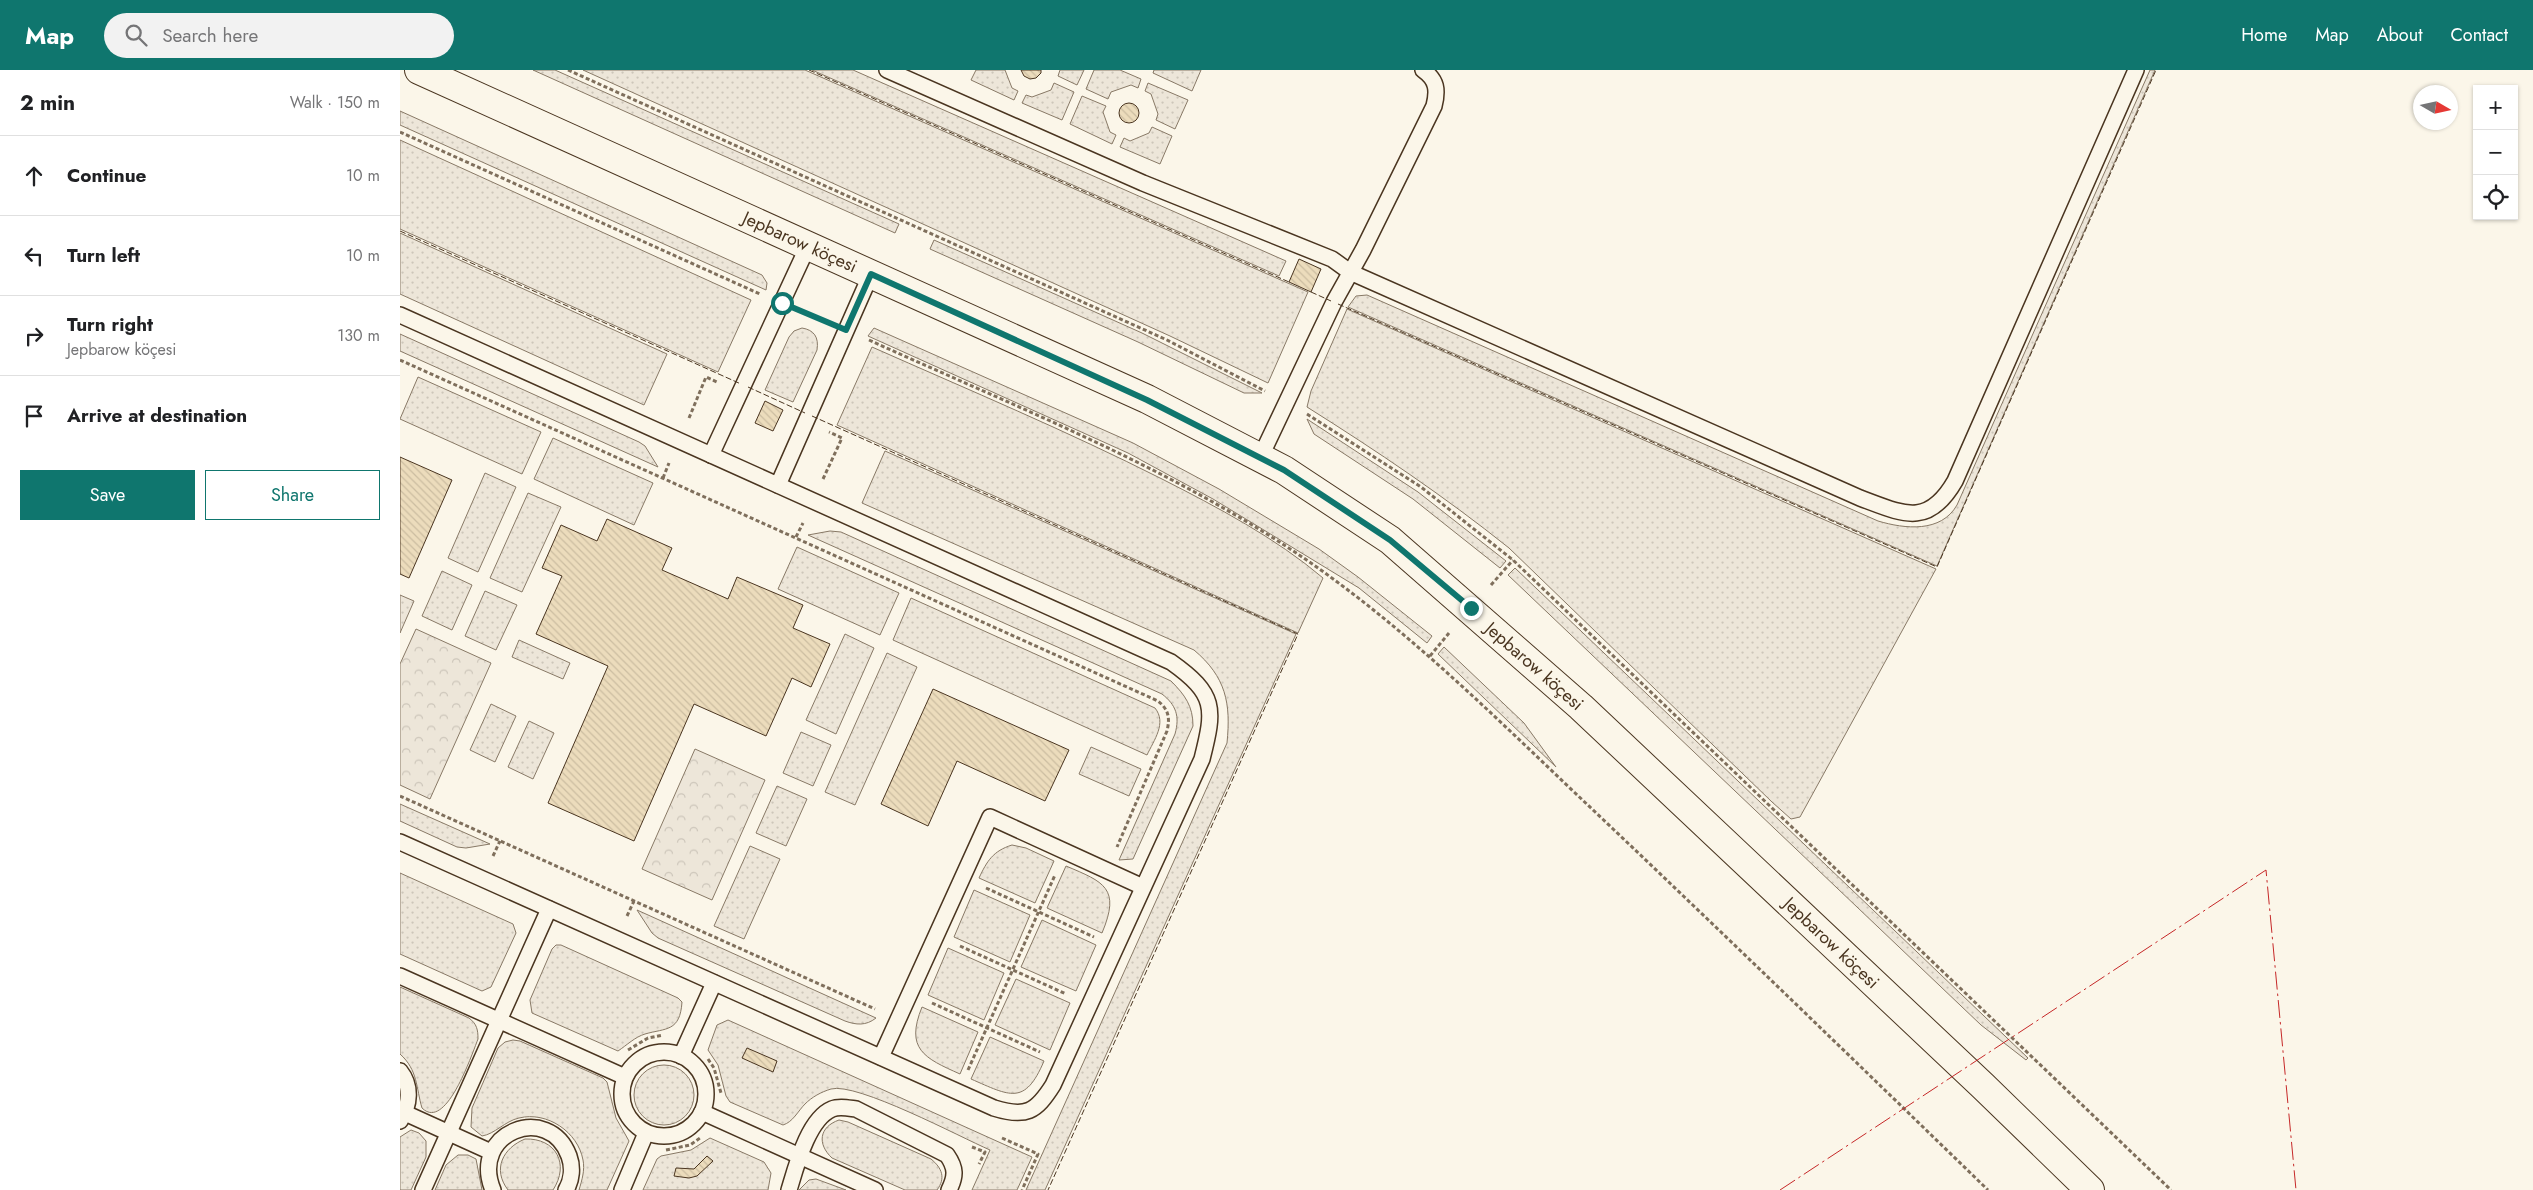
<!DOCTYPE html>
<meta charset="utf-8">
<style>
body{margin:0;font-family:Jost,sans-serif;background:#f2f2f2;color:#202124}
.controls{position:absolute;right:15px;top:15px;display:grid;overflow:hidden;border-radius:0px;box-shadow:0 1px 4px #0004}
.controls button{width:45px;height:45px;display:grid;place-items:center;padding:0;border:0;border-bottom:1px solid #e0e0e0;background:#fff;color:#202124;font:25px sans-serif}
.compass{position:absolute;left:2013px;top:15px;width:45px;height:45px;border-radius:50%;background:#fff;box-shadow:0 1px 4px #0004;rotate:99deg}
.stop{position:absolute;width:15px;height:15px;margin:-11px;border:4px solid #0f766e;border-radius:50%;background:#fff}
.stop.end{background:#0f766e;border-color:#fff;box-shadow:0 1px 5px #0008}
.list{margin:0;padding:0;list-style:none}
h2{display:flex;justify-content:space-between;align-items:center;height:65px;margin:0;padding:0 20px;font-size:21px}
h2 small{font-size:16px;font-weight:400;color:#757577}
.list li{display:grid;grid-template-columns:32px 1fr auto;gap:15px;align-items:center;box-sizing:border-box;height:80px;padding:0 20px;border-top:1px solid #e0e0e0}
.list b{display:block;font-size:19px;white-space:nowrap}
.list p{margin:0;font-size:16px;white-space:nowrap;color:#757577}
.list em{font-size:16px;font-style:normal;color:#757577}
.actions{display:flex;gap:10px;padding:15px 20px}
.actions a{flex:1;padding:11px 0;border:1px solid #0f766e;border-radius:0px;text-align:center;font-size:18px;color:#0f766e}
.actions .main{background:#0f766e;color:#fff}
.icon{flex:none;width:28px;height:28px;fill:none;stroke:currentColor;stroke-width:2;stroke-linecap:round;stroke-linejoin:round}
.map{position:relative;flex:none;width:2133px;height:1120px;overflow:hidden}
header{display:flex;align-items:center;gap:30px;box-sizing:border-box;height:70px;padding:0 25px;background:#0f766e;color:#fff}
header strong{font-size:24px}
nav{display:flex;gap:28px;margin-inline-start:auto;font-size:18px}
.search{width:350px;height:45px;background:#f2f2f2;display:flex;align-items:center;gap:12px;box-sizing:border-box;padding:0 18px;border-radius:28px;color:#757577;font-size:19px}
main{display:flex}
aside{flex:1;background:#fff}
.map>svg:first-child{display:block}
</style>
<header>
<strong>Map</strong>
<div class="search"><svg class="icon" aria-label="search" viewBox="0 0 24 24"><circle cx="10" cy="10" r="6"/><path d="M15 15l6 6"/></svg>Search here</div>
<nav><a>Home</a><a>Map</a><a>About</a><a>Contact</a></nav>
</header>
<main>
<aside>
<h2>2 min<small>Walk · 150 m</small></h2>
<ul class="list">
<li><svg class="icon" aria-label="ahead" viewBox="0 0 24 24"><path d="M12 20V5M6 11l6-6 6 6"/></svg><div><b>Continue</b></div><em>10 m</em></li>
<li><svg class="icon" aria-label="left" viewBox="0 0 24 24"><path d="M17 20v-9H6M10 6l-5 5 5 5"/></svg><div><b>Turn left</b></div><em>10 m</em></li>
<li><svg class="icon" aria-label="right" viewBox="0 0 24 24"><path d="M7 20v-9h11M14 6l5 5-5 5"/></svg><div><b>Turn right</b><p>Jepbarow köçesi</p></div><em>130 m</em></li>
<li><svg class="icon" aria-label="arrive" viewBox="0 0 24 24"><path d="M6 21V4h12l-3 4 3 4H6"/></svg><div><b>Arrive at destination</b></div></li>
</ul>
<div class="actions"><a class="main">Save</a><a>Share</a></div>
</aside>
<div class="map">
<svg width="2133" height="1120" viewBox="0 0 2133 1120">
<defs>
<pattern id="grass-dots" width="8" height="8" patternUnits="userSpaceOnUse" patternTransform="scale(1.25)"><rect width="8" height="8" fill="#ede6d9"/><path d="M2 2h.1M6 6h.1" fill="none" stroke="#cdc6ba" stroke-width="1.8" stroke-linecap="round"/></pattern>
<pattern id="park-crowns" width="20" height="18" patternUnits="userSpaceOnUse" patternTransform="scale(1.25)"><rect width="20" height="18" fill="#ede6d9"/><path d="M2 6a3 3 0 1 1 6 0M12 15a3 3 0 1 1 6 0" fill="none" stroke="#cdc6ba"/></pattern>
<pattern id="building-back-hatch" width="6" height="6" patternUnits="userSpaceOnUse" patternTransform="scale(1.25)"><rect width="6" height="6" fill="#ecdcbc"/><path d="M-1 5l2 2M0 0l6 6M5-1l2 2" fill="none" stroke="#ccbda1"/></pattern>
</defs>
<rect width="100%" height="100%" fill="#fbf6e9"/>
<g fill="url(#grass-dots)" stroke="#887966">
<polygon points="133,0 155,0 499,154 495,163"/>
<polygon points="183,0 405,0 908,222 868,313 770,266"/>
<polygon points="412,0 453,0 886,191 879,206"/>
<polygon points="576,0 605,0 612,18 618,21 614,30 571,10"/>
<polygon points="660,0 684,0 677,15 658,6"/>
<polygon points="694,0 720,0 741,9 738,18 731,15 711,22 708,29 686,19"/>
<polygon points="754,0 801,0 792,21 753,3"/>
<path d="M1750,0H1755L1537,496L948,237L956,226L967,225L1478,451C1505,459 1541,463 1557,435Z"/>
<polygon points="654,13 674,22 662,50 622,33 626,25 632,27 651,20"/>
<polygon points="748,13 788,30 775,59 756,50 758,44 751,24 745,21"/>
<polygon points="682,26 706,36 703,42 710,62 716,65 712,74 670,54"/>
<polygon points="0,41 362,205 367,213 366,220 0,55"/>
<polygon points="752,57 772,66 760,94 720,77 724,68 730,71 749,63"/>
<polygon points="0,70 351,230 318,302 0,159"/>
<polygon points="0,163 267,284 244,335 0,224"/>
<polygon points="534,170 742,263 862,323 844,323 738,272 530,179"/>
<path d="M947,239L1536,499L1400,747L1391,749L1372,732L1109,478C1044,426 977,381 907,337L911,321Z"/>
<path d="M402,258C414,260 419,267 417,280L393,332L365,320L389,267L394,261Z"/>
<polygon points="474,258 733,373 819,419 919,479 958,507 1032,566 1027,573 959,518 813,429 728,383 468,266"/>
<polygon points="0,264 239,372 245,376 258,397 0,281"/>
<path d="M472,277C569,320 667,361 762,409C817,437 876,468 923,508L898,563L437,355Z"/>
<polygon points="18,307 141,362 122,404 0,349"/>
<polygon points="907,349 1018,422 1106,491 1100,498 1013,429 914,364"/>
<polygon points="153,368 253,413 234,455 134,409"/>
<path d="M485,381L896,564L645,1120H626L827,673C831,633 826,607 794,580L462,433Z"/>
<polygon points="85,403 116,417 78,502 48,488"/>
<polygon points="128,423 161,437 122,522 90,508"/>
<path d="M430,461L441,462L771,611C785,625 793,636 793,656L733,789L719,790L775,664C780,646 776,635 762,624L408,465Z"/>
<polygon points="397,477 499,523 480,565 378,519"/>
<polygon points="1115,498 1628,988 1626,990 1581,955 1108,505"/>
<polygon points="42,501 72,515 52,560 22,546"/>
<polygon points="85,521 117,535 96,580 65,566"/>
<polygon points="0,525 14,531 0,563"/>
<path d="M511,528L755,638C767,653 754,670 747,685L493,570Z"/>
<polygon points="445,564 474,578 436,664 406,650"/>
<polygon points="119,570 170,593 163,609 112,587"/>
<polygon points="1044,577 1124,653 1156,697 1038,584"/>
<polygon points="487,583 517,597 455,735 425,722"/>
<polygon points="91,634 116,646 95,692 70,680"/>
<polygon points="129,651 154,663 133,709 108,697"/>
<polygon points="401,662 431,675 413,716 383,703"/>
<polygon points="691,677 741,699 729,726 679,704"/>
<polygon points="377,716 407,729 386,776 356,763"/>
<polygon points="0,734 90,774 66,778 57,777 0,751"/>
<path d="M612,775L626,778L654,791L635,833L579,808C587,791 593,781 612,775Z"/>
<polygon points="350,776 380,789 344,869 314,856"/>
<path d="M666,796C704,812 721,818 702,863L647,838Z"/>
<polygon points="0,803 113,854 116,863 91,917 82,921 0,884"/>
<polygon points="574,820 630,845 610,892 554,867"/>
<path d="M237,840L476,948C466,956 456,955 445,951L258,868L252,863Z"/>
<polygon points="642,850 696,875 676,921 621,897"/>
<path d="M156,875H161L278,928L282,932C280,962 266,958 245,964C235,967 227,975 218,981L132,943L130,930L152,879Z"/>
<polygon points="548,878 604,903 584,950 528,925"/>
<polygon points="616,909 670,933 650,980 595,955"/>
<path d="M0,917L69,948C77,954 78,960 78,969C72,984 46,1062 22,1038C16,1018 18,1000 0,984Z"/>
<path d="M522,937L578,962L560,1004C524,988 505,979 522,937Z"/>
<path d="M328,950L632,1087L617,1120H572L590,1080C560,1067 457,1012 431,1019C421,1022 412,1027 405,1034C398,1041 393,1052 383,1055L330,1032L326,1026L318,995L308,980L317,955Z"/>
<path d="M590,967L644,991C625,1036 610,1026 571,1009Z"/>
<path d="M113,970L120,971L203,1008L207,1012L216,1048L229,1071L207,1120H179C182,1110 185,1100 183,1090C178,1062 147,1041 119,1048C105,1051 95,1064 82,1066L71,1057L72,1038L98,978L105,972Z"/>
<circle cx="264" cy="1025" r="30"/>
<path d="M439,1050L448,1052L531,1089C542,1098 546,1108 537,1120H505L432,1088C417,1074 419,1057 439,1050Z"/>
<polygon points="11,1060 19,1063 26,1071 26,1087 11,1120 0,1120 0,1067"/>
<polygon points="310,1068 364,1092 371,1103 368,1120 243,1120 257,1089 261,1086 291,1080"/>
<path d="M125,1069C156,1068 170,1094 153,1120H108C92,1099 103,1078 125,1069Z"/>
<polygon points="58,1085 68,1085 76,1089 82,1120 35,1120 46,1095"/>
<polygon points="416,1109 446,1120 399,1120 409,1110"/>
</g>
<g fill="url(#park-crowns)" stroke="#887966">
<polygon points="16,559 91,593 30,729 0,715 0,594"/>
<polygon points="295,679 365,710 312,830 242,799"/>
</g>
<g fill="url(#building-back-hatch)" stroke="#4a3520">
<polygon points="621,0 641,0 641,3 636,8 630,9 624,6"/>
<circle cx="729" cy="43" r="10"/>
<polygon points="899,189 921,199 911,222 889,212"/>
<polygon points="365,331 383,340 373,361 355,353"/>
<polygon points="0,387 52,410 9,508 0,504"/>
<polygon points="207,449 272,478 262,500 328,529 337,507 403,535 393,558 430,574 411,617 392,608 366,666 294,634 234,771 148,733 208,596 136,564 162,506 142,498 161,455 197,471"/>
<polygon points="533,619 669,680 645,731 557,691 528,756 481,734"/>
<polygon points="347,978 377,991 373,1002 342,988"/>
<polygon points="307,1086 313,1091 297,1106 289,1108 274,1106 276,1098 294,1099"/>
</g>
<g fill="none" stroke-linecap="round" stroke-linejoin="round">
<defs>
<g id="service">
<path d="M487,0L743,113L932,189L950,202L1460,428C1503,444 1528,458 1555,411L1736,0"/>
<path d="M0,245L771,592C816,624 815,638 802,689L653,1015C636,1042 626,1048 594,1038L0,772"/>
<polyline points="311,385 408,176"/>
<path d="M860,388L934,232L963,180L1034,36C1038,20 1037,10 1023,0"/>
<polyline points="378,415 471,204"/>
<polyline points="0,906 225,1007"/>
<circle cx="264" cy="1024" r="42"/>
<polyline points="281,986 314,913"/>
<polyline points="481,987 590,747 743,817"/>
<path d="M0,1001C12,1016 10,1035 0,1051"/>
<polyline points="302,1042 475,1120"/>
<polyline points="5,1043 91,1082"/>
<polyline points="23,1120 149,839"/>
<path d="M93,1120C69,1062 149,1032 169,1086C173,1097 172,1110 166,1120"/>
<polyline points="222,1120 246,1063"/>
<path d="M389,1120C396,1097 408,1049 432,1039C439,1036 448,1038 456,1039L547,1085C556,1098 556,1106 549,1120"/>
</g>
<g id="tertiary">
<path id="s1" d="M19,0L747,329L884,400L990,470L1181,637L1583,1016L1690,1120"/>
</g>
</defs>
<use href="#service" stroke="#4a3520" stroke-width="18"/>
<use href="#tertiary" stroke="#4a3520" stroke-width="30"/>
<g stroke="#7f6f5c" stroke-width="3" stroke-dasharray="4 2.5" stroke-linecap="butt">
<polyline points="168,0 767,270 865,321"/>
<polyline points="0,62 360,224"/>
<polyline points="404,243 424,251"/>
<path d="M469,270C618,338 773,398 908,491C1012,563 1101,653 1192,739C1325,865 1457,993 1588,1120"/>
<path d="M0,290L758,631C769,640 770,648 767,661L717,777"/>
<polyline points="907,344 1021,417 1113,490 1771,1120"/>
<polyline points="289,348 306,307 317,312"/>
<polyline points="263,408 269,393"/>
<polyline points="423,409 442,368 429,362"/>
<polyline points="396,467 403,453"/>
<polyline points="1091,515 1113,490"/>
<polyline points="1030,586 1049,563"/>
<polyline points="0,726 475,939"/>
<polyline points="93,786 100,771"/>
<polyline points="586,818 694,867"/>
<polyline points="227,846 234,831"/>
<polyline points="560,876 666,924"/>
<polyline points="532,933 640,982"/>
<polyline points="228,980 248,968 263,965"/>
<polyline points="308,989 314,998 321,1023"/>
<polyline points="568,1000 655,805"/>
<polyline points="602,1068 638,1084 622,1120"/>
<polyline points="572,1077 585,1082 579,1094"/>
<polyline points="266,1080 290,1075 300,1068"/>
</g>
<use href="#service" stroke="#fbf6e9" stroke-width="15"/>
<use href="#tertiary" stroke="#fbf6e9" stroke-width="28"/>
<g stroke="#4a3520" stroke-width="1" stroke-dasharray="6 2.5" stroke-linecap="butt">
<polyline points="409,0 889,212"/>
<polyline points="0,161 341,314"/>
<polyline points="911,222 931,231"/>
<polyline points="938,234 1537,497 1756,0"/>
<polyline points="348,317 405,343"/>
<polyline points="412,346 898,564 648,1120"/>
</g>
<polyline stroke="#c62828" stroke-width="1" stroke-dasharray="18 4 2.5 4" stroke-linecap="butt" points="1380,1120 1866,800 1896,1120"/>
</g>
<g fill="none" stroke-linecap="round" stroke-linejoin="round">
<polyline stroke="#0f766e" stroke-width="6" points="382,233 446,260 471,204 747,330 884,400 990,470 1071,538"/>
</g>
<g text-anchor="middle" stroke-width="4" stroke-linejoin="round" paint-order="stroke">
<g font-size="18" fill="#4a3520" stroke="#fbf6e9">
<text dy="6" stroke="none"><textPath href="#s1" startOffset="418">Jepbarow köçesi</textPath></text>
<text dy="6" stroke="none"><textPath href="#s1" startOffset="1272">Jepbarow köçesi</textPath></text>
<text dy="6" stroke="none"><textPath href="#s1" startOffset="1678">Jepbarow köçesi</textPath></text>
</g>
</g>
</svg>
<div class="controls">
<button>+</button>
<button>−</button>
<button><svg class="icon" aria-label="locate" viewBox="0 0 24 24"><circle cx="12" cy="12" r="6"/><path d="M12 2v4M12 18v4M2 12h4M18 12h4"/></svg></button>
</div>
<svg class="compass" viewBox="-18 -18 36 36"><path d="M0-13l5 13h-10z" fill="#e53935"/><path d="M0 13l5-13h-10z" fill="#757577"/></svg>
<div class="stop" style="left:382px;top:233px"></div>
<div class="stop end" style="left:1071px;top:538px"></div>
</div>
</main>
